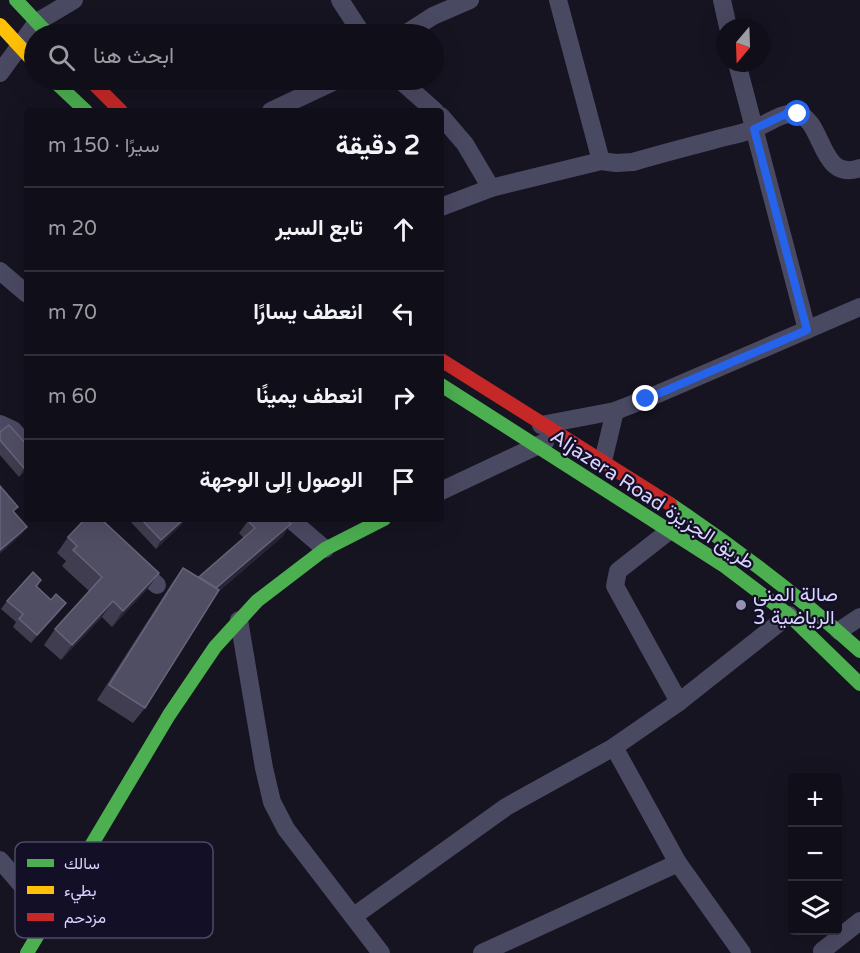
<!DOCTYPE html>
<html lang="ar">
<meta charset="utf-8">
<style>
body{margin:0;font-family:"Varela Round",Vazirmatn,sans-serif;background:#1e1d26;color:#f1f3f6;direction:rtl}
.controls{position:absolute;right:18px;bottom:18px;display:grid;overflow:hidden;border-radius:6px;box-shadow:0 6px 24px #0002}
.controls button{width:54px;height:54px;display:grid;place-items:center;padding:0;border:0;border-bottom:2px solid #302f38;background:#100f19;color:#f1f3f6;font:30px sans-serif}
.compass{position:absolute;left:716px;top:18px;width:54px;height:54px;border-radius:50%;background:#100f19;box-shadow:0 6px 24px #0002;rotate:199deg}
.stop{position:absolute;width:18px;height:18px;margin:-14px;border:4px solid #2563eb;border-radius:50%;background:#fff}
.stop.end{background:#2563eb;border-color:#fff;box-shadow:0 2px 6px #0008}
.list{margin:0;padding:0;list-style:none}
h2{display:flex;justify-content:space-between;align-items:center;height:78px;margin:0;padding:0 24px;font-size:26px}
h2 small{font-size:20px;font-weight:400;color:#9c9ca2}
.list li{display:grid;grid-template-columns:39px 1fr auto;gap:18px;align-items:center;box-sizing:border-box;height:84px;padding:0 24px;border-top:2px solid #302f38}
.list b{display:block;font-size:22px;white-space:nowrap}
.list em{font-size:20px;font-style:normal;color:#9c9ca2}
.icon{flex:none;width:33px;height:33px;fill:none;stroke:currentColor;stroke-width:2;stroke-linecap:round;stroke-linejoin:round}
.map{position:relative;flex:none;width:860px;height:953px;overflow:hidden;direction:ltr}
.search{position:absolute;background:#100f19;box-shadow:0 6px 24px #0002;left:24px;top:24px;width:420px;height:66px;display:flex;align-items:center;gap:15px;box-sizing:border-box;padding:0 21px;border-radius:33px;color:#9c9ca2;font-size:22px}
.panel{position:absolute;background:#100f19;box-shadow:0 6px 24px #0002;left:24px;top:108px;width:420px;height:414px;border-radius:6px;direction:rtl}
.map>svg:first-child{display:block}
</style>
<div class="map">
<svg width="860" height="953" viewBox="0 0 860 953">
<rect width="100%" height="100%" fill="#161421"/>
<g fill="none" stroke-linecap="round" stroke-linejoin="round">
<g stroke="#4a4962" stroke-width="18">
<polyline points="340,0 362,34"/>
<polyline points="558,0 601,161"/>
<polyline points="722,0 728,27"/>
<polyline points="405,34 433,16 470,0"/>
<polyline points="737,63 807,330"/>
<polyline points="0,73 37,22 74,0"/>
<polyline points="400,80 435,111"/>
<polyline points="271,111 337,80"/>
<polyline points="441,116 465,144 491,188"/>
<path d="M441,207L491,188L601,161L616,163L633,162C660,154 687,147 714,140C727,136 741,134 754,129C767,124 783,111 797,114C824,119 819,183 860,168"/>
<polyline points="0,271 27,294"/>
<polyline points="0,424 13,430 27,446"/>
<polyline points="541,425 615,411 646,399 860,307"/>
<polyline points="603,461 615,411"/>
<polyline points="441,491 545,442"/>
<polyline points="290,519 325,549"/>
<polyline points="669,531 618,571 615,586 679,702"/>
<polyline points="135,564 157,585"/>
<polyline points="239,620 264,768 272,802 286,829 381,953"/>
<polyline points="839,631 860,617"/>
<polyline points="614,747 678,863 742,953"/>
<polyline points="0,860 49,917"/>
<polyline points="354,916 506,807 614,747 679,702 789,615"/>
<polyline points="822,951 860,921"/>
<polyline points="482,953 678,863"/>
</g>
<g stroke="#4caf50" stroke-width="14">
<polyline points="16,0 48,34"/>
<polyline points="53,80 86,111"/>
<polyline points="441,385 723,565 789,615 860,684"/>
<path d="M670,504C737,549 800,597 860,651"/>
<polyline points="27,953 169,715 215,647 257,601 325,549 384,519"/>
</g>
<polyline stroke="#ffc107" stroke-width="14" points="0,25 34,62"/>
<g stroke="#c62828" stroke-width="14">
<polyline points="90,80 121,111"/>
<polyline points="441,360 670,504"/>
</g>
</g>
<g fill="#403d50">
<polygon points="0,432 27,445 27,469 19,477 0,455"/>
<polygon points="129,519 185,519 180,526 156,549 129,520"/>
<polygon points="248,521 283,536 218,592 145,708 133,723 97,700 172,583 183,568 199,578 244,538 239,533"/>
<polygon points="68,537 159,573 148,588 112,627 102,617 61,660 44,645 55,629 89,591 62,566 66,561 57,553"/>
<polygon points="41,580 37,587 60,611 31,643 13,627 16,622 1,609 7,601"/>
</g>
<g fill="#282635">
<polygon points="27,466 27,469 19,477 24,468"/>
<polygon points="185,519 180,526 156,549 161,540"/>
<polygon points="291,524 283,536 205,603 213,590"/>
<polygon points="27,527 21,535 0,554 0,550"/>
<polygon points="159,573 148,588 112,627 123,611"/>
<polygon points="113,601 102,617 61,660 72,645"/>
<polygon points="66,603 60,611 31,643 37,635"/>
</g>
<g fill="#504e63" stroke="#66637b" stroke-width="1.5">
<polygon points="9,425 27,445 27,466 24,468 0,440 0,432"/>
<polygon points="0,486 18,507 13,511 27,527 0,550"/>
<polygon points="85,519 101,519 159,573 123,611 113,601 72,645 55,629 102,577 73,550 77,546 68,537"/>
<polygon points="141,519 184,519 161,540"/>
<polygon points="250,519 286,519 291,524 216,588 199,577 255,528 248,521"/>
<polygon points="183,568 219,590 145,708 109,685"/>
<polygon points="33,572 41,580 36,586 51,600 56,594 66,603 37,635 19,619 23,614 7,601"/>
</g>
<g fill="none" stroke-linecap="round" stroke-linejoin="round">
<polyline stroke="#2563eb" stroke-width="8" points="646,399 807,330 754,129 786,114 798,114"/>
</g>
<circle fill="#9591b1" stroke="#130f26" stroke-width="2" cx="741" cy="605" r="6"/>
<g text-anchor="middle" stroke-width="4.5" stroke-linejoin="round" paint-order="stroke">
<g font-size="20" fill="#d9d4ff" stroke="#130f26">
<text transform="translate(653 499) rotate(33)" y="7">Aljazera Road طريق الجزيزة</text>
</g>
<g font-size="20" fill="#d9d4ff" stroke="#130f26" text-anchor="start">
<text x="753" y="601">صالة المنى<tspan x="753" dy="23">الرياضية 3</tspan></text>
</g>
</g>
<rect x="15" y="842" width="198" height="96" rx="9" fill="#130f26" stroke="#4e4a67" stroke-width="1.5"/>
<rect x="27" y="859" width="27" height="8" fill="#4caf50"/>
<rect x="27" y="886" width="27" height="8" fill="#ffc107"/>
<rect x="27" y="913" width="27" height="8" fill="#c62828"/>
<g font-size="16" fill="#d9d4ff">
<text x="64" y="869">سالك</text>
<text x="64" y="896">بطيء</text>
<text x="64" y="923">مزدحم</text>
</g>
</svg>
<div class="controls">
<button>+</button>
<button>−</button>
<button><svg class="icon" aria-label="layers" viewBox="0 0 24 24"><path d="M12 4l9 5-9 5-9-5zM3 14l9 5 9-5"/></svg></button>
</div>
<svg class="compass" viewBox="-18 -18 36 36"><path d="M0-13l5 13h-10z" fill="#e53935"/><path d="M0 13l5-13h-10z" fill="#9c9ca2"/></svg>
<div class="stop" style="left:798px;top:114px"></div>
<div class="stop end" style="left:646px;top:399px"></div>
<div class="search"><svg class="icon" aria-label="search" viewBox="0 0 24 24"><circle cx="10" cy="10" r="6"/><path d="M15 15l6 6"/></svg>ابحث هنا</div>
<section class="panel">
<h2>2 دقيقة<small>سيرًا · 150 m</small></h2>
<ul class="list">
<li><svg class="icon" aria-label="ahead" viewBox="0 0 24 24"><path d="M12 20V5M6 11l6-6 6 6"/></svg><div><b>تابع السير</b></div><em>20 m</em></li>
<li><svg class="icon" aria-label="left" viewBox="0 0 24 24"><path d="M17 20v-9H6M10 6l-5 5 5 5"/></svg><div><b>انعطف يسارًا</b></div><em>70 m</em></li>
<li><svg class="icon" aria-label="right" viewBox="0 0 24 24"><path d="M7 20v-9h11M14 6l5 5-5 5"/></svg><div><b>انعطف يمينًا</b></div><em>60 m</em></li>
<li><svg class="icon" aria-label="arrive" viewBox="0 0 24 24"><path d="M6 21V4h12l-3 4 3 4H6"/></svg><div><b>الوصول إلى الوجهة</b></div></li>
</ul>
</section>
</div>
